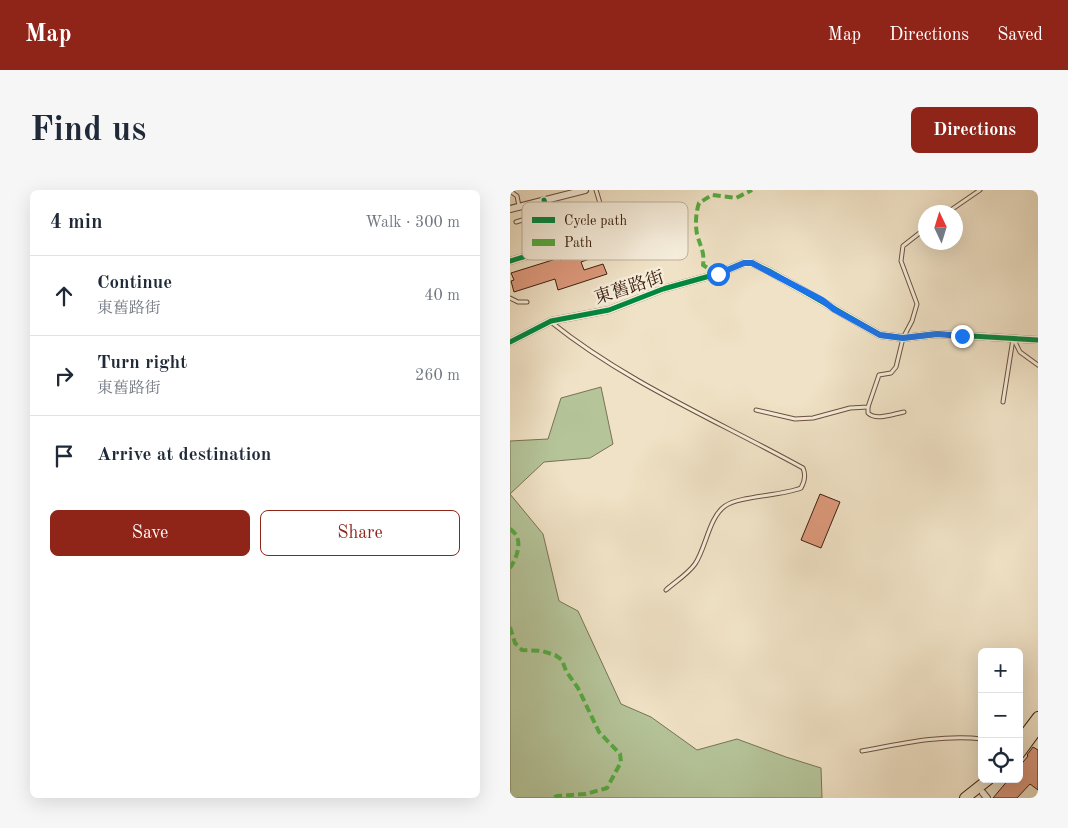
<!DOCTYPE html>
<meta charset="utf-8">
<style>
body{margin:0;font-family:"Old Standard TT","Noto Serif TC",serif;background:#f6f6f7;color:#1f2937}
.controls{position:absolute;right:15px;bottom:15px;display:grid;overflow:hidden;border-radius:8px;box-shadow:0 5px 20px #0002}
.controls button{width:45px;height:45px;display:grid;place-items:center;padding:0;border:0;border-bottom:1px solid #e0e1e3;background:#fff;color:#1f2937;font:25px sans-serif}
.compass{position:absolute;left:408px;top:15px;width:45px;height:45px;border-radius:50%;background:#fff;box-shadow:0 5px 20px #0002;rotate:356deg}
.stop{position:absolute;width:15px;height:15px;margin:-11px;border:4px solid #1a73e8;border-radius:50%;background:#fff}
.stop.end{background:#1a73e8;border-color:#fff;box-shadow:0 1px 5px #0008}
.list{margin:0;padding:0;list-style:none}
h2{display:flex;justify-content:space-between;align-items:center;height:65px;margin:0;padding:0 20px;font-size:21px}
h2 small{font-size:16px;font-weight:400;color:#747a83}
.list li{display:grid;grid-template-columns:32px 1fr auto;gap:15px;align-items:center;box-sizing:border-box;height:80px;padding:0 20px;border-top:1px solid #e0e1e3}
.list b{display:block;font-size:19px;white-space:nowrap}
.list p{margin:0;font-size:16px;white-space:nowrap;color:#747a83}
.list em{font-size:16px;font-style:normal;color:#747a83}
.actions{display:flex;gap:10px;padding:15px 20px}
.actions a{flex:1;padding:11px 0;border:1px solid #8f2418;border-radius:8px;text-align:center;font-size:18px;color:#8f2418}
.actions .main{background:#8f2418;color:#fff}
.icon{flex:none;width:28px;height:28px;fill:none;stroke:currentColor;stroke-width:2;stroke-linecap:round;stroke-linejoin:round}
.map{position:relative;flex:none;width:528px;height:608px;overflow:hidden;border-radius:8px}
header{display:flex;align-items:center;gap:30px;box-sizing:border-box;height:70px;padding:0 25px;background:#8f2418;color:#fff}
header strong{font-size:24px}
nav{display:flex;gap:28px;margin-inline-start:auto;font-size:18px}
.intro{display:flex;align-items:center;justify-content:space-between;box-sizing:border-box;height:120px;padding:0 30px}
h1{margin:0;font-size:35px}
.button{padding:12px 22px;border-radius:8px;background:#8f2418;color:#fff;font-size:18px;font-weight:700}
main{display:flex;gap:30px;padding:0 30px}
aside{flex:1;background:#fff;border-radius:8px;box-shadow:0 5px 20px #0002}
.map>svg:first-child{display:block}
</style>
<header>
<strong>Map</strong>
<nav><a>Map</a><a>Directions</a><a>Saved</a></nav>
</header>
<div class="intro"><h1>Find us</h1><a class="button">Directions</a></div>
<main>
<aside>
<h2>4 min<small>Walk · 300 m</small></h2>
<ul class="list">
<li><svg class="icon" aria-label="ahead" viewBox="0 0 24 24"><path d="M12 20V5M6 11l6-6 6 6"/></svg><div><b>Continue</b><p>東舊路街</p></div><em>40 m</em></li>
<li><svg class="icon" aria-label="right" viewBox="0 0 24 24"><path d="M7 20v-9h11M14 6l5 5-5 5"/></svg><div><b>Turn right</b><p>東舊路街</p></div><em>260 m</em></li>
<li><svg class="icon" aria-label="arrive" viewBox="0 0 24 24"><path d="M6 21V4h12l-3 4 3 4H6"/></svg><div><b>Arrive at destination</b></div></li>
</ul>
<div class="actions"><a class="main">Save</a><a>Share</a></div>
</aside>
<div class="map">
<svg width="528" height="608" viewBox="0 0 528 608">
<rect width="100%" height="100%" fill="#f0e2c6"/>
<filter id="stains"><feTurbulence type="fractalNoise" baseFrequency=".004" numOctaves="4"/><feColorMatrix values="0 0 0 0 .2 0 0 0 0 .09 0 0 0 0 .02 0 0 0 .5 -.17"/></filter>
<radialGradient id="worn" r=".72"><stop offset=".6" stop-color="#630" stop-opacity="0"/><stop offset="1" stop-color="#630" stop-opacity=".3"/></radialGradient>
<polygon fill="#b5c499" stroke="#797254" points="91,197 103,254 80,268 34,272 0,304 33,344 49,411 68,421 111,514 141,527 187,560 227,549 276,567 311,578 312,608 0,608 0,251 38,249 51,208"/>
<g fill="#de9a7d" stroke="#3d200f">
<polygon points="72,21 81,49 85,47 91,65 71,72 74,80 93,74 97,84 48,100 45,89 4,102 1,91 4,90 1,83 49,68 50,70 75,62 70,48 58,52 50,29"/>
<polygon points="310,304 330,312 311,358 291,350"/>
<polygon points="523,557 528,560 528,600 520,594 507,608 483,608 499,589 509,589 509,577 518,566 517,565"/>
</g>
<g fill="none" stroke-linecap="round" stroke-linejoin="round">
<defs>
<g id="lane">
<polyline points="86,0 97,36"/>
<polyline points="0,1 7,6 9,16"/>
<polyline points="57,21 76,16 81,31 94,27"/>
<polyline points="438,22 470,0"/>
<polyline points="6,32 38,22"/>
<polyline points="0,108 8,112 17,112"/>
<path d="M41,132C117,193 208,231 293,278C296,285 295,291 291,298C271,306 229,306 215,316C199,327 196,358 185,374C178,384 165,392 156,400"/>
<polyline points="504,150 510,162 528,175"/>
<polyline points="493,212 503,149"/>
<path d="M358,217V223C366,231 383,224 394,222"/>
<polyline points="246,220 285,229 303,228 340,218 358,217 369,185 381,183 386,177 393,148 402,131 407,114 391,71 393,56 416,38"/>
<path d="M352,561C390,554 434,544 472,549"/>
</g>
<g id="street">
<polyline points="0,19 75,0"/>
<path d="M0,71C49,56 51,61 34,10"/>
<polyline points="0,152 41,131 99,120 153,99 207,84 234,73 242,73 259,81 370,145 393,148 427,144 528,150"/>
<polyline points="473,603 477,608"/>
</g>
<g id="primary">
<polyline points="509,552 528,527"/>
<polyline points="509,564 528,538"/>
<polyline points="455,608 479,589"/>
</g>
</defs>
<use href="#lane" stroke="#6a503d" stroke-width="5"/>
<use href="#street" stroke="#6a503d" stroke-width="8"/>
<use href="#primary" stroke="#3d200f" stroke-width="12"/>
<use href="#lane" stroke="#f5ecda" stroke-width="3"/>
<use href="#street" stroke="#f5ecda" stroke-width="6"/>
<use href="#primary" stroke="#f0e2c6" stroke-width="10"/>
<g stroke="#55aa41" stroke-width="4" stroke-dasharray="8 4" stroke-linecap="butt">
<path d="M207,84L193,75C195,62 190,56 187,44C185,34 186,22 189,13L202,5L226,8L242,0"/>
<path d="M0,339C14,348 8,366 0,378"/>
<polyline points="0,437 5,453 12,460 32,461 45,465 52,470 56,481 68,498 89,542 110,564 111,572 97,598 76,604 47,606 42,608"/>
</g>
<defs>
<g id="cycleway">
<path d="M0,71C49,56 51,61 34,10"/>
<polyline points="0,152 41,131 99,120 153,99 207,84 234,73 242,73 259,81 370,145 393,148 427,144 528,150"/>
</g>
</defs>
<use href="#cycleway" stroke="#f5ecda" stroke-width="8"/>
<use href="#cycleway" stroke="#00873e" stroke-width="5"/>
</g>
<g fill="none" stroke-linecap="round" stroke-linejoin="round">
<polyline stroke="#1a73e8" stroke-width="6" points="208,84 234,73 242,73 312,110 325,120 370,145 393,148 427,144 452,146"/>
</g>
<g text-anchor="middle" stroke-width="5" stroke-linejoin="round" paint-order="stroke">
<g font-size="18" fill="#3d200f" stroke="#f5ecda">
<text transform="translate(119 97) rotate(-18)" y="6">東舊路街</text>
</g>
</g>
<rect x="12" y="12" width="166" height="58" rx="8" fill="#f5ecda" stroke="#beaf9d" stroke-width="1"/>
<rect x="22" y="27" width="23" height="6" fill="#00873e"/>
<rect x="22" y="49" width="23" height="7" fill="#55aa41"/>
<g font-size="14" fill="#3d200f">
<text x="54" y="35">Cycle path</text>
<text x="54" y="57">Path</text>
</g>
<rect width="100%" height="100%" filter="url(#stains)"/>
<rect width="100%" height="100%" fill="url(#worn)"/>
</svg>
<div class="controls">
<button>+</button>
<button>−</button>
<button><svg class="icon" aria-label="locate" viewBox="0 0 24 24"><circle cx="12" cy="12" r="6"/><path d="M12 2v4M12 18v4M2 12h4M18 12h4"/></svg></button>
</div>
<svg class="compass" viewBox="-18 -18 36 36"><path d="M0-13l5 13h-10z" fill="#e53935"/><path d="M0 13l5-13h-10z" fill="#747a83"/></svg>
<div class="stop" style="left:208px;top:84px"></div>
<div class="stop end" style="left:452px;top:146px"></div>
</div>
</main>
